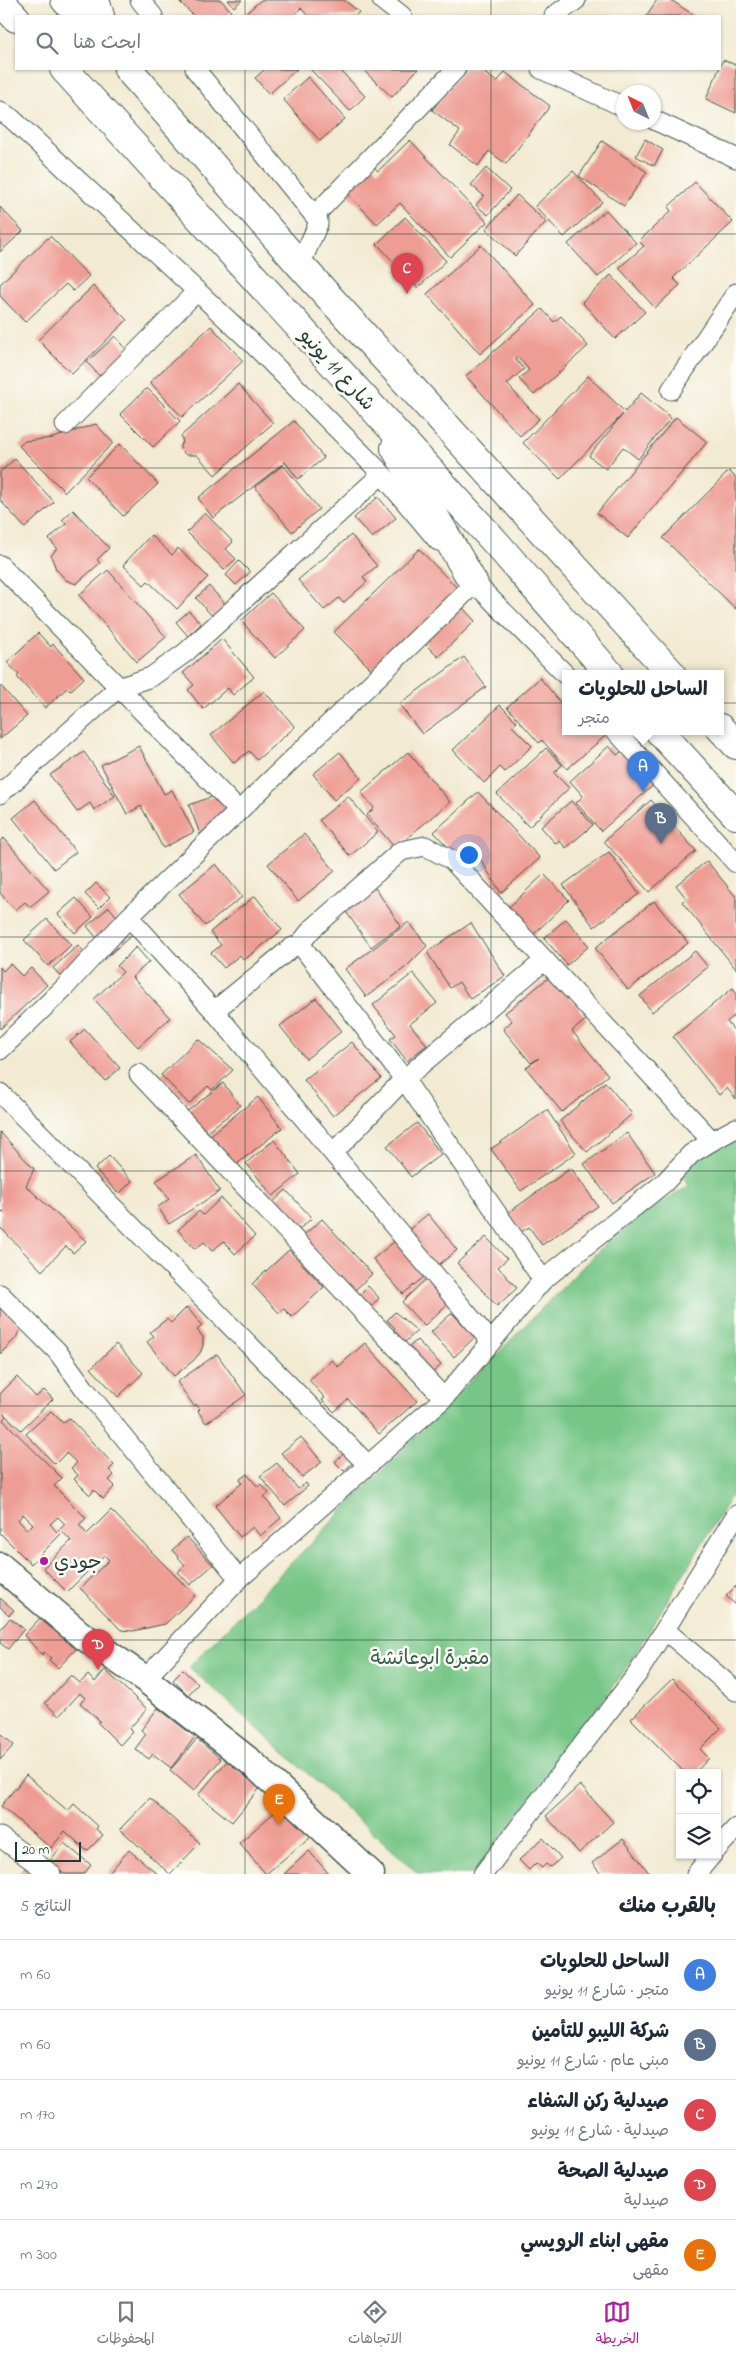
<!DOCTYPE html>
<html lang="ar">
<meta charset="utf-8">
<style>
body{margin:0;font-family:"Indie Flower","Playpen Sans Arabic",sans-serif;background:#f2f2f3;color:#1f2937;direction:rtl}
.controls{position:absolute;right:15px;bottom:15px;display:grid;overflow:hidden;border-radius:0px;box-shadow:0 1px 4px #0004}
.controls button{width:45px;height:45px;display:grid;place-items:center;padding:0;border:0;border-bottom:1px solid #e0e1e3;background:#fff;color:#1f2937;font:25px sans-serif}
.compass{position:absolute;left:616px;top:85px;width:45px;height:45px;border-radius:50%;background:#fff;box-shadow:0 1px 4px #0004;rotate:317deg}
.scale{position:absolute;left:15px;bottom:12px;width:66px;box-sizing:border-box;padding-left:5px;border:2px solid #1f3d34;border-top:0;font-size:14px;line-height:18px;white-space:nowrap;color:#1f3d34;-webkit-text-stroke:4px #fdfcf7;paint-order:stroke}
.you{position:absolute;left:468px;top:854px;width:18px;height:18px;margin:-12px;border:4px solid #fff;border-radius:50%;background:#1a73e8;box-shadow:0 0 0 8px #1a73e833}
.badge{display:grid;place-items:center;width:32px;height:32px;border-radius:50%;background:#b5179e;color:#fff;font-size:16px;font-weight:700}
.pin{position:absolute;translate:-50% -41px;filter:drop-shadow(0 1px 2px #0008)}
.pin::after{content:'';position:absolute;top:26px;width:18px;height:15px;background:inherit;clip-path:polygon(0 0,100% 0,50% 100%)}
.popup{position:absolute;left:562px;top:670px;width:162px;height:65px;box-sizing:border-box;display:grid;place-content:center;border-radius:0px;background:#fff;filter:drop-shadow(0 1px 4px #0005);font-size:16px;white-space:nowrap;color:#747a83}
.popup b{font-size:19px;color:#1f2937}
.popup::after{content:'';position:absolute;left:50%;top:100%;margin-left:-10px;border:10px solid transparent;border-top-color:#fff}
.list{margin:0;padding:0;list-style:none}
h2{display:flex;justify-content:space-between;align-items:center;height:65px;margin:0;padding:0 20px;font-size:21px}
h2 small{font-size:16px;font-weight:400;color:#747a83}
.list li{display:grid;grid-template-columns:32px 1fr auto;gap:15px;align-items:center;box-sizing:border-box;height:70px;padding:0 20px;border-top:1px solid #e0e1e3}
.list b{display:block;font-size:19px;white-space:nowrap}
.list p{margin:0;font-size:16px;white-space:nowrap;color:#747a83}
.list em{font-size:16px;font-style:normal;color:#747a83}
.icon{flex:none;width:28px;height:28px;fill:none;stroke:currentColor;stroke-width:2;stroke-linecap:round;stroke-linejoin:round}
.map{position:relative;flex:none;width:736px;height:1874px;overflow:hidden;direction:ltr}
.search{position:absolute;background:#fff;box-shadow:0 1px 4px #0004;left:15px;right:15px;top:15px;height:55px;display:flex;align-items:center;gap:12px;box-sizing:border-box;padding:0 18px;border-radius:0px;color:#747a83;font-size:19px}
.sheet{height:415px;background:#fff}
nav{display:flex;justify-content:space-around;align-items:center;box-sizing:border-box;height:70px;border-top:1px solid #e0e1e3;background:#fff;font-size:14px;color:#747a83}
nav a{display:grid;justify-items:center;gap:2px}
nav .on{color:#b5179e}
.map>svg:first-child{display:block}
</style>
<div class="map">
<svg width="736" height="1874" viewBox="0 0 736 1874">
<rect width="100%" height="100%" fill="#fdfcf7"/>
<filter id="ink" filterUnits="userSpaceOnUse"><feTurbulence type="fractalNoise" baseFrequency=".02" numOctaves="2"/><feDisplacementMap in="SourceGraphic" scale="10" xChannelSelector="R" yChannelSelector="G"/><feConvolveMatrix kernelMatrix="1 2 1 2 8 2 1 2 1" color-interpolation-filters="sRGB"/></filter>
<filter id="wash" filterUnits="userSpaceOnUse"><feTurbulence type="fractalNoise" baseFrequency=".0096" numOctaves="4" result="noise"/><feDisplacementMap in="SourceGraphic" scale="20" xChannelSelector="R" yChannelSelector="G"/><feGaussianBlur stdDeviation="1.12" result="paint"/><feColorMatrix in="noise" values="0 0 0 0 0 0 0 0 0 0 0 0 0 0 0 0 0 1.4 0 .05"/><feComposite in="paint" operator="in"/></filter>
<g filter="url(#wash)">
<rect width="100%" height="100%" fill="#f2ead2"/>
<polygon fill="#77c687" stroke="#4b825e" points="736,1135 736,1488 623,1673 474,1874 419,1874 189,1667 622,1227 689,1186 678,1168"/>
<g id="blocks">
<g fill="#ee9d94" fill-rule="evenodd">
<polygon points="178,0 221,0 231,11 226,16 194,16"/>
<polygon points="228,0 242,0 234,7"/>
<polygon points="261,0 344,0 359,12 355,16 308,16 301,8 293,16 243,16"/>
<polygon points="657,0 671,0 695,16 646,16"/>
<polygon points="723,60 736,65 736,113 706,99"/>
<polygon points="265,69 297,69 269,94 255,78"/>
<polygon points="310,69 339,69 365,96 350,111"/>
<polygon points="362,69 418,69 392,97"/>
<polygon points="464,69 479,69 497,82 505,72 550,106 506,164 489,151 478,166 450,145 460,131 432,110"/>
<polygon points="308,77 345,119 320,141 283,99"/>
<polygon points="645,139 663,150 654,166 636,156"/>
<polygon points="410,140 487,222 450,257 400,203 377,224 345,191 372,165 378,171"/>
<polygon points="602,141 647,172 624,206 579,176"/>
<polygon points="486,168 510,190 488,215 476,205 484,196 471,185"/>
<polygon points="573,171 602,202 564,237 535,206"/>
<polygon points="695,182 733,222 673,278 680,285 655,308 619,268 644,246 639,241 671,211 668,207"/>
<polygon points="517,195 546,222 515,256 486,229"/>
<polygon points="0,207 23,231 0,252"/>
<polygon points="606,210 636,243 598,277 568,244"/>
<polygon points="405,217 446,261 418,288 377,244"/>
<polygon points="50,236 89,276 73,291 66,284 25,322 0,296 0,284"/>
<polygon points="481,245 535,305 480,354 427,294"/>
<polygon points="611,275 645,312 615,339 582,302"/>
<polygon points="93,286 127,320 72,374 38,340"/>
<polygon points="542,309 554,322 561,316 588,346 534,395 519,379 529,370 518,357 515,359 524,369 507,384 539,419 520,436 466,376"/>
<polygon points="211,326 243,361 182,417 150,382"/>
<polygon points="115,336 130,353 102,379 87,362"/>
<polygon points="588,376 625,412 641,393 671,418 638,459 623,447 606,469 589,456 623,414 560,479 523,443"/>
<polygon points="238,384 273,423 215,475 197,455 186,455 180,449 180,445 183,442 181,436"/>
<polygon points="147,388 180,421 153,447 120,414"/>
<polygon points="676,417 707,442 628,538 597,513"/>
<polygon points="294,421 324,458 298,479 285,462 213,518 198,498"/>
<polygon points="96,424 113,443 65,492 19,446 25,441 53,438"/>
<polygon points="120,444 158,484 123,516 86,477"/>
<polygon points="15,459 54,502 25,528 0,500 0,472"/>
<polygon points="283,465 319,509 292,532 255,487"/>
<polygon points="729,471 736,478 736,609 663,538"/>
<polygon points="378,497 396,518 372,538 354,518"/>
<polygon points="73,510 109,548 97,560 100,563 76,584 66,580 56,569 51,556 57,548 49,539 66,524 62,520"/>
<polygon points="205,513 233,542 226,549 236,559 224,570 187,532"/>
<polygon points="151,535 172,555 178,548 208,577 177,609 148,581 144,585 123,565"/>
<polygon points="351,535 377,566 363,577 367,582 343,603 339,598 324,610 298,580"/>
<polygon points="419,549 458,589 451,595 475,621 438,657 413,632 373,671 334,632"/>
<polygon points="239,561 250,572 236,585 226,575"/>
<polygon points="108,570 166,637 137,662 79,595"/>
<polygon points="209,586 226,605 213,617 196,598"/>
<polygon points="271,593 305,630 275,658 241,621"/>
<polygon points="189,611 201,624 188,636 176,622"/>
<polygon points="38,633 51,647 53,644 84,678 70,691 67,688 45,708 17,677 19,675 7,662"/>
<polygon points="222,639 254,677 233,695 228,688 203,709 188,690 194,685 183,673"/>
<polygon points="464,657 486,687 422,734 399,704"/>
<polygon points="540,678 566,709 566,731 611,731 567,769 542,740 539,743 507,707"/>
<polygon points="0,685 27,716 0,739"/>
<polygon points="264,691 295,727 257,760 249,751 234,763 211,735"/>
<polygon points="500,705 517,722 512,726 532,746 505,772 500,767 484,783 453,750"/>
<polygon points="139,746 164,794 172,790 194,832 163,848 141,806 127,814 101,765"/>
<polygon points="609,746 617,755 625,749 657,782 601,831 576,803 583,796 570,781"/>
<polygon points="546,748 562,765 554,773 569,788 529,827 497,794"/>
<polygon points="84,752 115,796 94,810 90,803 77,812 50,775"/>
<polygon points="340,752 361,778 334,800 313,774"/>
<polygon points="408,752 450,802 395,848 367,815 374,808 361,792"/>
<polygon points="225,792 237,827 202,839 189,805"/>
<polygon points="478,792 540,858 501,893 473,847 459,859 434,832"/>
<polygon points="348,796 378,832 350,856 319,820"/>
<polygon points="35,800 76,852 54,869 13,818"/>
<polygon points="651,800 696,851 649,892 604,841"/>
<polygon points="571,801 593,825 566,848 560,841 556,844 541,827"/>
<polygon points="304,834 335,871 298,901 268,864"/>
<polygon points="4,838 49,891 30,907 25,902 15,910 0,893 0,841"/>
<polygon points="609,852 639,894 594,927 563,885"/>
<polygon points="707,861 736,897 736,969 682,902 686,898 676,885"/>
<polygon points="216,864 242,897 205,926 179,894"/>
<polygon points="544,874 569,900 532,936 506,910"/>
<polygon points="96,883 110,897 99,908 85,894"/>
<polygon points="373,885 401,926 371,947 342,906"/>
<polygon points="255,896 282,930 244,960 240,955 224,968 211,953 221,945 210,932"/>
<polygon points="76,898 93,917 75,933 58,914"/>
<polygon points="654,901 688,943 628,990 595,948"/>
<polygon points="109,907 132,935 110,954 87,926"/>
<polygon points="47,919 71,945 48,966 24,940"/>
<polygon points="566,919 589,946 567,965 544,938"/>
<polygon points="409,922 427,946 406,967 366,997 345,969"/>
<polygon points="471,923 505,976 470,999 459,982 450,988 427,952"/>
<polygon points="78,945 90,958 64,980 53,968"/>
<polygon points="136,947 149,962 132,977 170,1018 138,1047 94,999 123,972 117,966"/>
<polygon points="695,951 708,967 652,1012 640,996"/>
<polygon points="10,964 22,976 31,968 47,985 0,1029 0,967 3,971"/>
<polygon points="413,973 437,1003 410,1024 427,1045 407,1061 390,1039 396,1035 373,1005"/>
<polygon points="552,975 587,1019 572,1031 608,1075 562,1112 526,1068 539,1058 531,1063 503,1029 512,1021 505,1013"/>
<polygon points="733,988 736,992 736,1014 727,1022 736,1033 736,1099 727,1088 719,1095 673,1037"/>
<polygon points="316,998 342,1031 306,1059 280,1026"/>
<polygon points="85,1029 120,1068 105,1081 70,1042"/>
<polygon points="198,1039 233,1070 212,1090 208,1086 189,1104 161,1075"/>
<polygon points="352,1042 381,1078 333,1116 304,1080"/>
<polygon points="605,1082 632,1114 587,1152 560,1121"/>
<polygon points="223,1083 240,1106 203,1135 185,1113"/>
<polygon points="258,1097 282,1128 232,1168 208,1137"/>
<polygon points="547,1110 576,1153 521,1191 491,1149"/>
<polygon points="417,1123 441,1154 411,1177 387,1146"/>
<polygon points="0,1132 34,1169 26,1186 86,1241 73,1253 66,1246 42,1271 2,1229 0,1230 0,1215 4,1211 0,1212"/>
<polygon points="627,1133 655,1173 612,1203 584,1164"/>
<polygon points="274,1140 300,1174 273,1196 246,1163"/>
<polygon points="196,1155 220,1191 169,1224 158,1207 169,1199 156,1181"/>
<polygon points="109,1156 132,1181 119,1194 95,1169"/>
<polygon points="571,1168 598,1206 542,1245 529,1227 521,1232 508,1213"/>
<polygon points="286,1190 312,1218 296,1232 270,1205"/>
<polygon points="221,1198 255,1236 235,1254 224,1241 212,1251 204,1242 195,1249 178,1230 199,1211 203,1215"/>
<polygon points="428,1214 457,1250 403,1294 373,1259"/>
<polygon points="322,1219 372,1274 354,1291 303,1236"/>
<polygon points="486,1237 507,1259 498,1267 517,1288 497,1306 457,1263"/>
<polygon points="289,1250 324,1287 292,1317 284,1309 279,1313 252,1284"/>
<polygon points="432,1273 455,1297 424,1326 402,1302"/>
<polygon points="368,1286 379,1298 368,1310 356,1298"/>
<polygon points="0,1301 21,1327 16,1338 0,1354"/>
<polygon points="187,1307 202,1326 197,1330 203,1337 203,1346 200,1353 193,1361 174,1376 147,1342 154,1336 150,1332 167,1319 171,1323"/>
<polygon points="395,1312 417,1331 405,1342 393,1331 395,1328 387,1320"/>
<polygon points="452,1313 475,1337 454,1357 431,1332"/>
<polygon points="417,1340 441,1365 430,1375 406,1350"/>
<polygon points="365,1343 417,1401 379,1434 348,1399 334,1412 322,1400 325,1398 309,1380 332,1360 338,1367"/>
<polygon points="116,1344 143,1373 118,1397 91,1368"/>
<polygon points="217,1354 246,1395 206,1423 198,1411 200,1409 196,1404 194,1406 177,1382"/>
<path d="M17,1377L36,1397L44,1390L53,1399L21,1430L4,1414L6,1416L3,1420L62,1478L54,1486L86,1518L79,1525L87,1534L111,1510L195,1596L165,1624L133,1631L121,1630L80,1588L109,1560L104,1555L67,1592L43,1568L71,1541L63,1532L31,1564L0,1533V1394ZM23,1514L33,1524L27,1530L18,1520ZM58,1517L65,1524L57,1532L50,1524Z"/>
<polygon points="51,1411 63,1423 69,1418 114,1465 109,1470 114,1475 109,1480 115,1486 103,1499 94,1490 90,1495 74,1479 78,1475 71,1468 77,1463 66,1453 55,1464 26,1434"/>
<polygon points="301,1437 322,1462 302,1477 281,1453"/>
<polygon points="357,1441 366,1450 344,1471 335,1462"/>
<polygon points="277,1463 298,1489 306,1483 308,1486 285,1506 260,1476"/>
<polygon points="247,1474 258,1487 261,1484 269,1493 264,1497 281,1518 260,1536 253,1527 240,1537 215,1506 242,1483 240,1479"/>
<polygon points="187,1537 213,1565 190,1585 178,1572 185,1565 172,1550"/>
<polygon points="736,1586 736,1605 726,1596"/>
<polygon points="0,1598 14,1610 9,1615 0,1607"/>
<polygon points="44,1614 78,1647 58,1668 49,1660 51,1658 44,1652 42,1655 24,1635"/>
<polygon points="10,1618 24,1629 8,1649 0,1643 0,1630"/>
<polygon points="105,1670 147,1709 129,1729 132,1732 120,1745 98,1723 100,1721 80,1703 85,1698 80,1693 59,1716 45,1703 71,1675 80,1683 88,1675 95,1682"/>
<polygon points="183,1670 198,1684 188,1695 173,1680"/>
<polygon points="672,1679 721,1728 700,1749 709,1758 695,1773 685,1773 631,1719"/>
<polygon points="158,1708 195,1737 171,1768 153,1754 149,1759 135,1749 146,1734 141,1730"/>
<polygon points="1,1734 14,1745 0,1760 0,1735"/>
<polygon points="197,1739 221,1759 194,1791 170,1770"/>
<polygon points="227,1761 260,1788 232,1822 198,1795"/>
<polygon points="26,1775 68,1811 74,1804 98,1826 96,1829 103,1835 87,1851 65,1831 51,1848 1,1806"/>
<polygon points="580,1785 613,1822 579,1853 546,1816"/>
<polygon points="150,1798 200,1843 170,1874 120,1829"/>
<polygon points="283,1805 311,1836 266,1874 239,1843"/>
<polygon points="543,1838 561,1858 550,1867 546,1864 542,1868 536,1863 529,1870 519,1860"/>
<polygon points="623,1839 650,1874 601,1874 592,1863"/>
<polygon points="64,1843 91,1865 84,1874 64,1874 49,1862"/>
<polygon points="129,1850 158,1874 108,1874"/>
<polygon points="309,1851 329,1874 284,1874"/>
<polygon points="28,1865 39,1874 20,1874"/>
</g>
</g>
</g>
<g filter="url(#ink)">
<use href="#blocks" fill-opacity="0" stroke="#3f574c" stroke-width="1"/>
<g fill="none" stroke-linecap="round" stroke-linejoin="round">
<defs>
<g id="street">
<polyline points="140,0 153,16"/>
<polyline points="382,0 402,16"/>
<polyline points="554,16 576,0"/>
<polyline points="195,69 318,220 318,224 300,265"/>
<polyline points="541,69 624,107"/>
<polyline points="0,111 11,118 197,291"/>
<polyline points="654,120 736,158"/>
<polyline points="315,215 456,69"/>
<polyline points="671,390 736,293"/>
<polyline points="65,425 197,291 250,341 382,474 438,541"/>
<polyline points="0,565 239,811"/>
<polyline points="467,575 566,675"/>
<polyline points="616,731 736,863"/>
<polyline points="0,794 118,688 151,677 185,653 382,474"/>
<polyline points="129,917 214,1011 491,1342"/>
<polyline points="214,1011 291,948 300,944"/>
<polyline points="0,1050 64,988 129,917 474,584"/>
<polyline points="139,1074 444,1398"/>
<polyline points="0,1093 368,1465"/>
<polyline points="333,1153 404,1079 545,960"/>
<polyline points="543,1280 404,1079 300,944 311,930 401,851 425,846 452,860 712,1141 736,1128"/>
<polyline points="0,1294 57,1351 84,1388 239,1579"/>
<polyline points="665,1630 736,1691"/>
<polyline points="145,1679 239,1579 444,1398 543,1280 664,1183 691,1154 712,1141"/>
<polyline points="0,1837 51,1874"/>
<polyline points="717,1849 736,1828"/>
<polyline points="483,1874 638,1673 736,1515"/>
<polyline points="696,1874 712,1855"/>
</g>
<polyline id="secondary" points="0,1566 80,1634 145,1679 252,1763 371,1874"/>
<g id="highway">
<polyline points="65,0 80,16"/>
<polyline points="95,0 100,16"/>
<polyline points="0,1 16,18"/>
<polyline points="64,69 497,544 609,673"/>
<polyline points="128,69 300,265 671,673"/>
<polyline points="395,448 474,584"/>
<polyline points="720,728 736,745"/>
<polyline points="659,731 736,815"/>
</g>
</defs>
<use href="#street" stroke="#3f574c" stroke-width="21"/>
<use href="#secondary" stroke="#3f574c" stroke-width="29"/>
<use href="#highway" stroke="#3f574c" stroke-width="30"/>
<use href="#street" stroke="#fff" stroke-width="19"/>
<use href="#secondary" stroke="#fff" stroke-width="26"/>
<use href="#highway" stroke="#fff" stroke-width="28"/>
</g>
</g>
<path fill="none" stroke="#1f3d34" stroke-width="1" stroke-opacity="0.55" d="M245,0V16M491,0V16M245,69V1874M491,69V1874M0,234H736M0,468H736M0,703H736M0,937H736M0,1171H736M0,1406H736M0,1640H736"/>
<circle fill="#b5179e" stroke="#fdfcf7" stroke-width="2" cx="44" cy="1561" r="5"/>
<g text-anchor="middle" stroke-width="5" stroke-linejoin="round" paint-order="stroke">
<g font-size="20" fill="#1f3d34" stroke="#fdfcf7">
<text transform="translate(338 369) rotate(48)" y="7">شارع 11 يونيو</text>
</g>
<g font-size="20" fill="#1f3d34" stroke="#fdfcf7" text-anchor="start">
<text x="54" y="1568">جودي</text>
</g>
<g font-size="20" fill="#355f49" stroke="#fdfcf7">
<text x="430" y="1664">مقبرة ابوعائشة</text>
</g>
</g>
</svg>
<div class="controls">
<button><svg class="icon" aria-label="locate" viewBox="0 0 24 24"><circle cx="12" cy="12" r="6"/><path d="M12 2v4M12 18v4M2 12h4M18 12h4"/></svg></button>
<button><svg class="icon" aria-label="layers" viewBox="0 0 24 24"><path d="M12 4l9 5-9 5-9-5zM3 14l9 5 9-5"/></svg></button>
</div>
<svg class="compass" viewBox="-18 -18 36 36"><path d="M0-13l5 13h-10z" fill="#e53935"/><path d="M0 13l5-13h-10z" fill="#747a83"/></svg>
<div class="scale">20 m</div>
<div class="you"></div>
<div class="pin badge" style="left:643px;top:792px;background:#3f7fe0">A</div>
<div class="popup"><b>الساحل للحلويات</b>متجر</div>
<div class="pin badge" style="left:661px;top:844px;background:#5c6f8a">B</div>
<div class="pin badge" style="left:407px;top:294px;background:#e0444e">C</div>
<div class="pin badge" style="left:98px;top:1670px;background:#e0444e">D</div>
<div class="pin badge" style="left:279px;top:1825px;background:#e8710a">E</div>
<div class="search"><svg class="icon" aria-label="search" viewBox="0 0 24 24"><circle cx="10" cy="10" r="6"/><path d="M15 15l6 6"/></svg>ابحث هنا</div>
</div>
<section class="sheet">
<h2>بالقرب منك<small>النتائج: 5</small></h2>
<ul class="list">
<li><span class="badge" style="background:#3f7fe0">A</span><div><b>الساحل للحلويات</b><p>متجر · شارع 11 يونيو</p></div><em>60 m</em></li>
<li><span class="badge" style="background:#5c6f8a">B</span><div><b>شركة الليبو للتأمين</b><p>مبنى عام · شارع 11 يونيو</p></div><em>60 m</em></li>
<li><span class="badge" style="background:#e0444e">C</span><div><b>صيدلية ركن الشفاء</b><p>صيدلية · شارع 11 يونيو</p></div><em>170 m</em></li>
<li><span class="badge" style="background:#e0444e">D</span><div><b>صيدلية الصحة</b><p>صيدلية</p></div><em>270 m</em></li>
<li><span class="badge" style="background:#e8710a">E</span><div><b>مقهى ابناء الرويسي</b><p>مقهى</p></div><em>300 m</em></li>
</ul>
</section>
<nav>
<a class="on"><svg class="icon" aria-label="map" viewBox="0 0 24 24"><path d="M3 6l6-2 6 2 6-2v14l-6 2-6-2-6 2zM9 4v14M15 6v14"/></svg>الخريطة</a>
<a><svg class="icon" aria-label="directions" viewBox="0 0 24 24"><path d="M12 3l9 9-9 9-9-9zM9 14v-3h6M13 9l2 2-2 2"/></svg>الاتجاهات</a>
<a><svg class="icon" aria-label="saved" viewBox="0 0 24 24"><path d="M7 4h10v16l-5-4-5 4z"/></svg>المحفوظات</a>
</nav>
